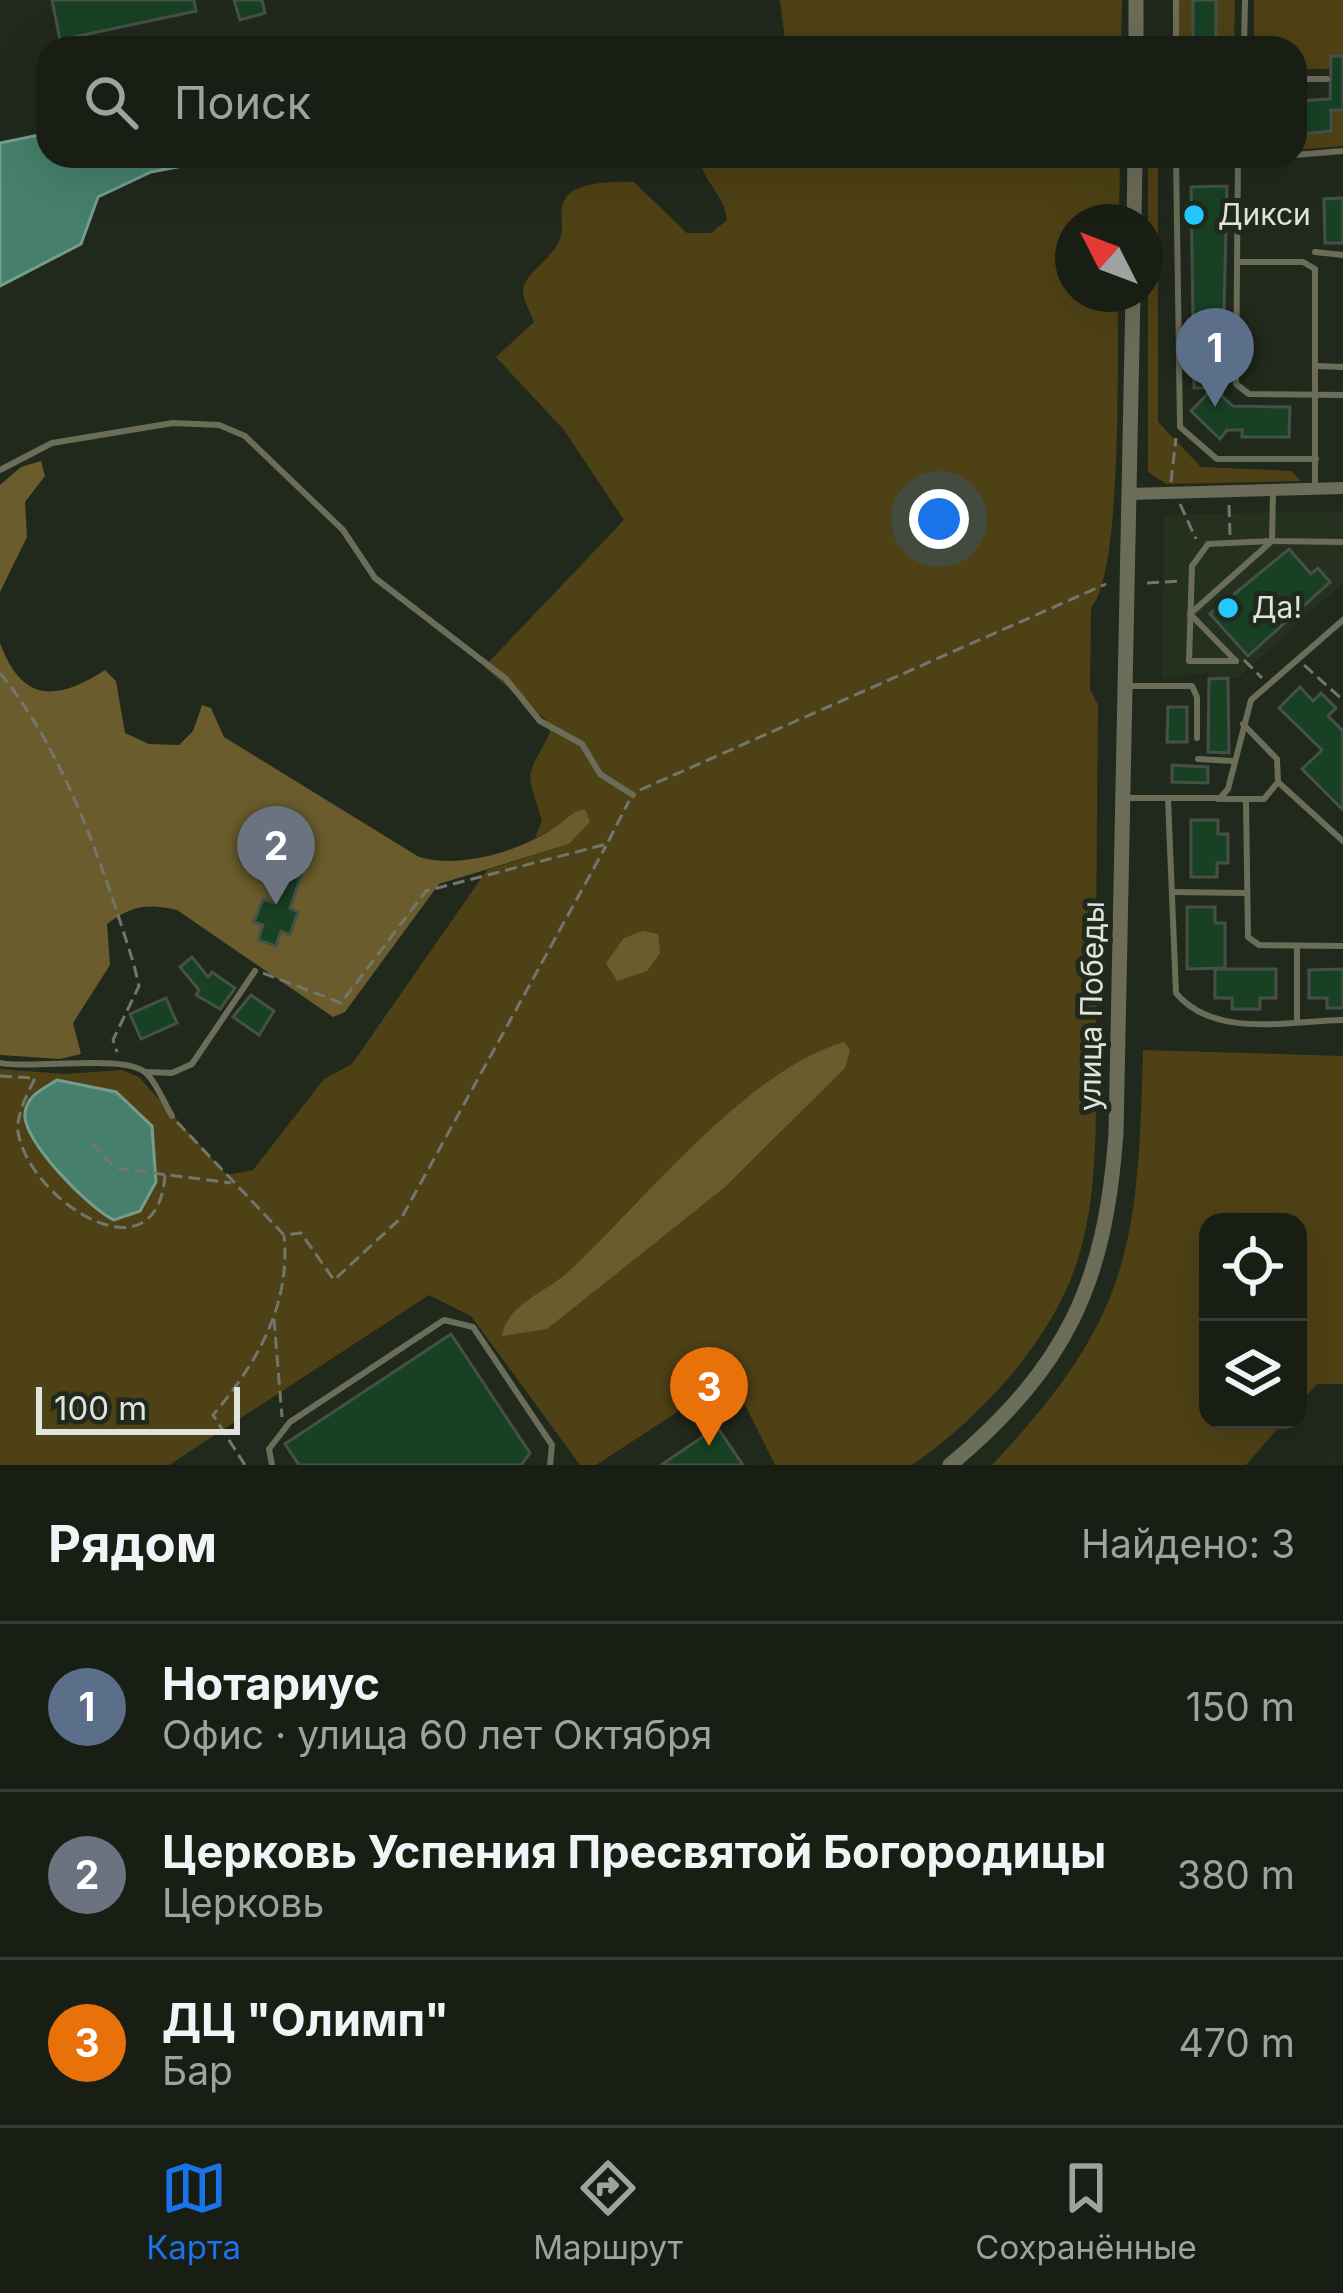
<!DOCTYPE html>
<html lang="ru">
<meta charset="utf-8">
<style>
body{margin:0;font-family:Inter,sans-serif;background:#22271e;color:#f1f3f6}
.controls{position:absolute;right:36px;bottom:36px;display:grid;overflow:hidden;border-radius:24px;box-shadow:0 12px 48px #0002}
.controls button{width:108px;height:108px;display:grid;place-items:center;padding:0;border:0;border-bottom:3px solid #373c34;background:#191e15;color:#f1f3f6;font:60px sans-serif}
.compass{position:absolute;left:1055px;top:204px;width:108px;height:108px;border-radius:50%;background:#191e15;box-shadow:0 12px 48px #0002;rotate:312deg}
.scale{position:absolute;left:36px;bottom:30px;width:204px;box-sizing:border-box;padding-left:12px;border:6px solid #e0e4dc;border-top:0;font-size:33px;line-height:42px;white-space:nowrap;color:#e0e4dc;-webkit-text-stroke:9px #21281c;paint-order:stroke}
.you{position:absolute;left:939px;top:519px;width:42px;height:42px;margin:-30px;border:9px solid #fff;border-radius:50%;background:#1a73e8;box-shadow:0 0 0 18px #1a73e833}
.badge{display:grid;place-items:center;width:78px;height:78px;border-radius:50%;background:#1a73e8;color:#fff;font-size:39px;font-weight:700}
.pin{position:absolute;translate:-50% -99px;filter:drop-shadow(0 3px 6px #0008)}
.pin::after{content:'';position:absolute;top:63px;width:42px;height:36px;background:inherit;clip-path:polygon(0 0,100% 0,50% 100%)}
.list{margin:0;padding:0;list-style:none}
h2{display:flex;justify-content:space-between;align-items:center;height:156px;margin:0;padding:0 48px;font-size:51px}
h2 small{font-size:39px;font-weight:400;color:#9fa2a0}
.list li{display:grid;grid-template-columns:78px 1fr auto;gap:36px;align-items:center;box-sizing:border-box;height:168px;padding:0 48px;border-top:3px solid #373c34}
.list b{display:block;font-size:45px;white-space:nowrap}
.list p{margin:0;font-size:39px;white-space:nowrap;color:#9fa2a0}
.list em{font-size:39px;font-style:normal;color:#9fa2a0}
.icon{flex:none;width:66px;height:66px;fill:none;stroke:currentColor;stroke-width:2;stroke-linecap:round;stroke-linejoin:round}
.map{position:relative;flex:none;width:1343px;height:1465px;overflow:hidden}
.search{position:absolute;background:#191e15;box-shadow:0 12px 48px #0002;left:36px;right:36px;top:36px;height:132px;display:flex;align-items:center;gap:30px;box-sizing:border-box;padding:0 42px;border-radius:36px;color:#9fa2a0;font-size:45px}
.sheet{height:660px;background:#191e15}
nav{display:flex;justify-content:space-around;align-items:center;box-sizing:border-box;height:168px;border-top:3px solid #373c34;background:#191e15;font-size:33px;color:#9fa2a0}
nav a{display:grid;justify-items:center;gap:6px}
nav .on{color:#1a73e8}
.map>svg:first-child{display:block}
</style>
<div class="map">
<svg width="1343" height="1465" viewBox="0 0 1343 1465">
<rect width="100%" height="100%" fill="#21281c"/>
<polygon fill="#26301e" points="1343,511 1343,583 1238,678 1209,679 1208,673 1162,678 1164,515"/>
<g fill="#4e4115">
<polygon points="780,0 1122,0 1121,48 786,48"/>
<polygon points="1178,0 1235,0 1234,48 1178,48"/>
<polygon points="1254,0 1343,0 1343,56 1331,56 1331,69 1295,69 1295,48 1254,48"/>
<polygon points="1331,110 1343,110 1343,146 1295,150 1295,135 1331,130"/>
<path d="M698,156H1120L1119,222H1073V294H1118C1117,351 1123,573 1091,608L1090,689L1098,705C1097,811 1096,918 1096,1025C1095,1101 1101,1189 1077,1262C1051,1342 980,1418 912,1465H775L731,1377L596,1465H580L471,1316L429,1295L169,1465H0V1069L65,1074L122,1070L139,1077L227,1175L253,1170L324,1079L352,1064L487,870L569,844L557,827L535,838L542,821C527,767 523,784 550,733L546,720L484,667L624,520L564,430L496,357L534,322C530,311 520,296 524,285C532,268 552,258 560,239C566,224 555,207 569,194C581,182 617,181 634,182L687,233H711L727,220C725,196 703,181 698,156Z"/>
<polygon points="1158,157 1158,422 1201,467 1292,471 1300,481 1166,484 1148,472 1148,168"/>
<path d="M1143,1050L1343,1056V1384H1317L1298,1406V1222H1208V1420H1285L1246,1465H992C1131,1317 1138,1247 1143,1050Z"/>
</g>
<g fill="#6a5c2c">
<polygon points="41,461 45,476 25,502 27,537 0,592 0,485 21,467"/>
<path d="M0,643C23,705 58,700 105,670L116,681L125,733L149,744L179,745L193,731L202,705L211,708L224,737L419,857C460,869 518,852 554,828C567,820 570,812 585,809L590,822L569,844L439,884L345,1012L333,1017L177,910C147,903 131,906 107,924L110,965L73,1023L81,1054L60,1059L0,1055Z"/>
<polygon points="643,931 658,934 660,953 647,971 617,981 606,963 624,938"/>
<path d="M844,1042L850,1050L845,1068L725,1187L547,1329L502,1336C506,1305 546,1292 567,1273C643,1203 745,1071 844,1042Z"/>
</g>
<g fill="#467f6c" stroke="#749d8e" stroke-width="3">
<polygon points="48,133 48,156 235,156 151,172 98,197 81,244 0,286 0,143"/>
<path d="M57,1080L116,1092L152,1126L156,1182L140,1211L114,1220C91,1210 21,1140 25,1113C27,1095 43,1089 57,1080Z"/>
</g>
<g fill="#184124" stroke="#455147" stroke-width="3">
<polygon points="52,0 194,0 196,11 60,40"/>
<polygon points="234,0 262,0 265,13 240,20"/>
<rect x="1193" y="0" width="23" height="48"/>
<polygon points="1331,56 1343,56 1343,110 1331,110 1331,131 1295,135 1297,101 1330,99"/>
<polygon points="1227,186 1222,396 1233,406 1290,407 1289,437 1242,437 1242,430 1227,430 1220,439 1191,411 1213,388 1194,388 1191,187"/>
<polygon points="1343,198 1343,243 1325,243 1324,199"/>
<polygon points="1289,549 1311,574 1318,568 1330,582 1248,656 1210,614"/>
<polygon points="1228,678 1229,753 1208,752 1209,679"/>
<polygon points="1300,687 1313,701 1321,693 1336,708 1328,716 1343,731 1343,810 1302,769 1322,750 1279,708"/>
<polygon points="1168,707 1187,707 1187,742 1167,742"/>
<polygon points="1172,765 1208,767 1208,783 1172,782"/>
<polygon points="1191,820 1218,820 1218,834 1228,834 1228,863 1217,863 1217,877 1191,877"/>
<polygon points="286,864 303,870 290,908 298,912 290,935 281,931 276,946 258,940 263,925 254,922 263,899 272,902"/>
<polygon points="1187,907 1215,907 1215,923 1225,923 1225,968 1187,969"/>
<polygon points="192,957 208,977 212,972 235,988 220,1009 196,995 199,990 180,967"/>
<polygon points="1215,969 1276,969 1276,998 1260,998 1260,1009 1232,1009 1232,998 1215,998"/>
<polygon points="1343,969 1343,1008 1327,1008 1327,998 1309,998 1309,970"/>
<polygon points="251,995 274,1011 259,1035 233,1017"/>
<polygon points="166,998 177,1023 141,1039 130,1014"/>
<polygon points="451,1334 530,1453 521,1465 299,1465 285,1444"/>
<polygon points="717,1427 743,1465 661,1465"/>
</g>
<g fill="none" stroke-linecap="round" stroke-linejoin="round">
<g stroke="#71776c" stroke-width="3" stroke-dasharray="12 6" stroke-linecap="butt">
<polyline points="1171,482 1176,438"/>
<polyline points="1180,504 1196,539"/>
<polyline points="1229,505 1230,535"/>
<polyline points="1147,583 1183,581"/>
<polyline points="1244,660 1262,678"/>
<polyline points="1304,665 1343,700"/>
<path d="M0,673C66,754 103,866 134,965L139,986L113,1040L117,1052"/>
<polyline points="640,790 1106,584"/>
<polyline points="263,973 341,1003 426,891 607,844 629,801"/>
<path d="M0,1076L35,1078C28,1093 16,1114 18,1132C29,1200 157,1284 165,1175"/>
<polyline points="177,1122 284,1235 301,1233 334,1280 402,1217 606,846"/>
<polyline points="92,1143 115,1168 231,1183"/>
<polyline points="274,1319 282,1417"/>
<path d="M245,1465L213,1415C256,1364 291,1306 284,1236"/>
</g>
<g stroke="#6b6d59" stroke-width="6">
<polyline points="1176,0 1176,48"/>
<polyline points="1244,48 1245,0"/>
<polyline points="1295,79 1327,79"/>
<polyline points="1295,155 1343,151"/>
<polyline points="1176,156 1180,427 1217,459 1316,459"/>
<polyline points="1238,156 1236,384 1249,394 1343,395"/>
<polyline points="1315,252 1343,255"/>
<polyline points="1237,262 1303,262 1315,269 1315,490"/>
<polyline points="1317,366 1343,367"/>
<polyline points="0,470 52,443 173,423 219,425 245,436 343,530 375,578 506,679 540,721 582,744 600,774 633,795"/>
<polyline points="1273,491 1272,541 1343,542"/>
<polyline points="1190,614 1272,541"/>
<polyline points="1192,616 1236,661"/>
<polyline points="1236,661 1189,661 1192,566 1208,544 1272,541"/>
<polyline points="1127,686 1192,686 1197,697 1197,738"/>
<polyline points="1198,759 1234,761"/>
<polyline points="1278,782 1343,841"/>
<polyline points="1126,798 1220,798 1228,789 1251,700 1343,620"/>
<path d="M1168,799L1176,993C1214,1039 1289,1021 1343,1020"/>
<polyline points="1218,799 1264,799 1278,782 1277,759 1243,724"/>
<polyline points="1246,801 1248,937 1259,945 1343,946"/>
<polyline points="1172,892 1245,893"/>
<polyline points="1297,1021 1297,947"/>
<path d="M0,1063C35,1070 130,1052 148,1075C158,1086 164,1103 172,1116"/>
<polyline points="147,1072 172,1073 192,1064 255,971"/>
<polyline points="272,1465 269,1449 290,1422 444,1320 473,1327 552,1445 550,1465"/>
</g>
<polyline stroke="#6b6d59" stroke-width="12" points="1129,494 1343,488"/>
<g stroke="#6b6d59" stroke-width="15">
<polyline points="1136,48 1136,0"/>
<polyline points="1134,222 1135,156"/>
<path d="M950,1465C1067,1366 1105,1285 1116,1133L1133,294"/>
</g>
</g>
<g fill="#26c9fe" stroke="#21281c" stroke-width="4.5">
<circle cx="1194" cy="215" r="12"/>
<circle cx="1228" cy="608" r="12"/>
</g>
<g text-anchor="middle" stroke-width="10" stroke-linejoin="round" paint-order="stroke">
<g font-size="30" fill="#e0e4dc" stroke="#21281c" text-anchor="start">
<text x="1218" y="225">Дикси</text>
<text x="1252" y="618">Да!</text>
</g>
<g font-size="30" fill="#e0e4dc" stroke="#21281c">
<text transform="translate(1092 1006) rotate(-89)" y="10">улица Победы</text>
</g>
</g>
</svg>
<div class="controls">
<button><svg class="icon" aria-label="locate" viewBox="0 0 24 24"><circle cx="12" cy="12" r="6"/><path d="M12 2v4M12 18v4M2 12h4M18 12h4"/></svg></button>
<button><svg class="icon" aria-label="layers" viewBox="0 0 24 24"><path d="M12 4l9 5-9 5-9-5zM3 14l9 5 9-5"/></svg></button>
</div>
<svg class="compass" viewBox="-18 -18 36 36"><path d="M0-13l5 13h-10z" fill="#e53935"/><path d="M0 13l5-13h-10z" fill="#9fa2a0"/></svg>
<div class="scale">100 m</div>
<div class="you"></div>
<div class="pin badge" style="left:1215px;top:407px;background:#5c6f8a">1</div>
<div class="pin badge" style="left:276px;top:905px;background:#6b7280">2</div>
<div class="pin badge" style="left:709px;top:1446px;background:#e8710a">3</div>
<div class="search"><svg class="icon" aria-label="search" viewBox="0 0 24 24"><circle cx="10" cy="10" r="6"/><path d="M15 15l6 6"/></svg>Поиск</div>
</div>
<section class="sheet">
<h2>Рядом<small>Найдено: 3</small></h2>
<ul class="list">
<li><span class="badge" style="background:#5c6f8a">1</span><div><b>Нотариус</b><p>Офис · улица 60 лет Октября</p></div><em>150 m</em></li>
<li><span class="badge" style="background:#6b7280">2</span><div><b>Церковь Успения Пресвятой Богородицы</b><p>Церковь</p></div><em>380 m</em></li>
<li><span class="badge" style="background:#e8710a">3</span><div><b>ДЦ &quot;Олимп&quot;</b><p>Бар</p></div><em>470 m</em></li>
</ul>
</section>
<nav>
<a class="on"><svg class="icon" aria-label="map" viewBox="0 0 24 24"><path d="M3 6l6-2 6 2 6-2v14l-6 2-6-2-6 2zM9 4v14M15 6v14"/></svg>Карта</a>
<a><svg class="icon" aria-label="directions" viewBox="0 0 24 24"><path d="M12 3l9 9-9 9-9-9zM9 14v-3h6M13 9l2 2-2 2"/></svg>Маршрут</a>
<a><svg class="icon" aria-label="saved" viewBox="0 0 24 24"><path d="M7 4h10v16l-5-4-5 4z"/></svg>Сохранённые</a>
</nav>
